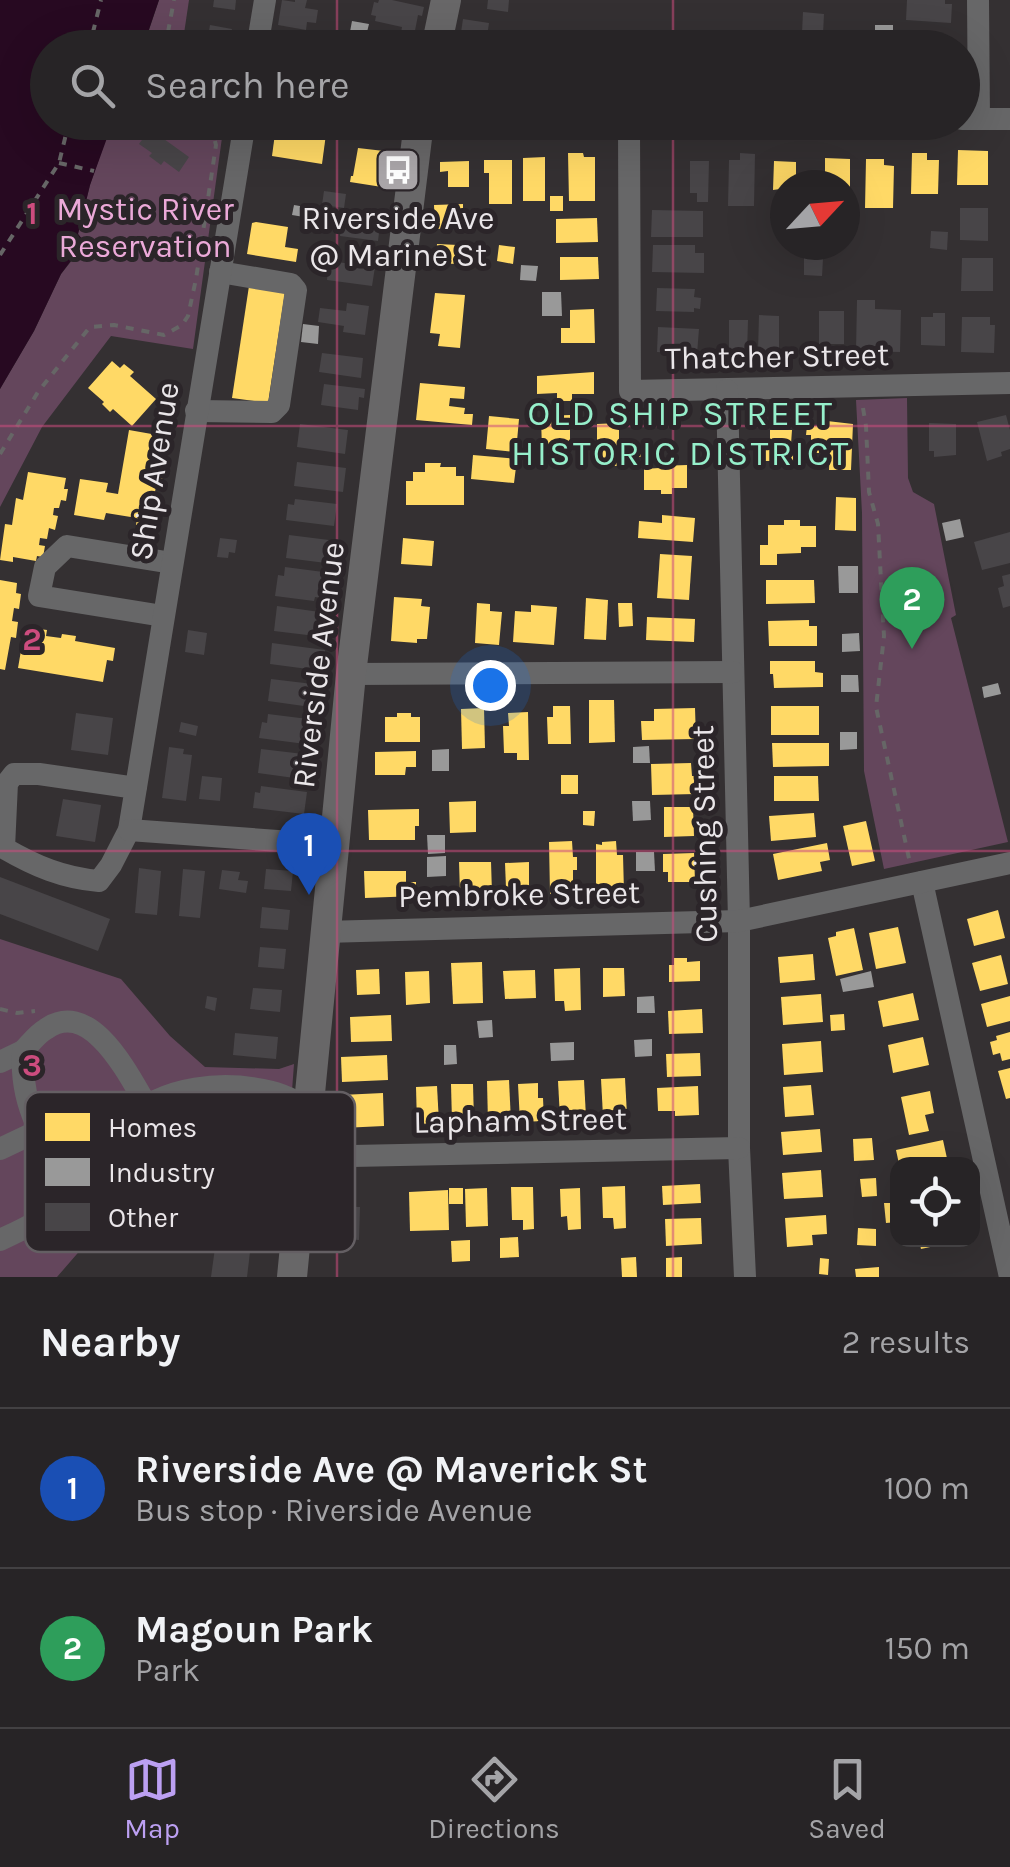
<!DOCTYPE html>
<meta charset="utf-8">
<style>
body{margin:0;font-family:Karla,sans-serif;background:#2f2c2e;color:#f1f3f6}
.controls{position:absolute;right:30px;bottom:30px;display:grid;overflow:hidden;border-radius:20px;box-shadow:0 10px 40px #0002}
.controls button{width:90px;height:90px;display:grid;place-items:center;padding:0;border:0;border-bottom:2px solid #434143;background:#272426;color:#f1f3f6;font:50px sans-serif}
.compass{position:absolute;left:770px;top:170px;width:90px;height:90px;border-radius:50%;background:#272426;box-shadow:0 10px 40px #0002;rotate:64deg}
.you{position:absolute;left:490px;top:685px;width:35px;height:35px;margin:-25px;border:8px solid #fff;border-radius:50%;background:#1a73e8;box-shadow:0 0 0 15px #1a73e833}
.badge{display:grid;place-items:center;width:65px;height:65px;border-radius:50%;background:#bca0f2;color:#fff;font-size:32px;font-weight:700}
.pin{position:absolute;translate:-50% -82px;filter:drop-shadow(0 2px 5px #0008)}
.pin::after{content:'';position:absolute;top:52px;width:35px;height:30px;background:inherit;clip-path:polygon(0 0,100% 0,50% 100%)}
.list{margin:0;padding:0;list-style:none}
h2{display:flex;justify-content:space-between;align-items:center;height:130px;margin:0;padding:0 40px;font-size:42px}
h2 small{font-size:32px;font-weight:400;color:#a4a4a7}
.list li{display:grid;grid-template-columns:65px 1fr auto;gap:30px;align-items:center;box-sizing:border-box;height:160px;padding:0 40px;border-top:2px solid #434143}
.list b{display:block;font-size:38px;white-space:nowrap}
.list p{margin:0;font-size:32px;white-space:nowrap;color:#a4a4a7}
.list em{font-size:32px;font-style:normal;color:#a4a4a7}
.icon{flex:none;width:55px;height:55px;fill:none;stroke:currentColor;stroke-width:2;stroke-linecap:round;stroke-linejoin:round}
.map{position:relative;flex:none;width:1010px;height:1277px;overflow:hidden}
.search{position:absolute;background:#272426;box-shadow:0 10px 40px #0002;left:30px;right:30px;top:30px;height:110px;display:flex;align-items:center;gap:25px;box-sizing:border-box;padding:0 35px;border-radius:55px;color:#a4a4a7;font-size:38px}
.sheet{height:450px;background:#272426}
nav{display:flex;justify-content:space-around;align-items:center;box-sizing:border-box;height:140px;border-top:2px solid #434143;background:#272426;font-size:28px;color:#a4a4a7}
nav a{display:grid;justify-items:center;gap:5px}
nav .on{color:#bca0f2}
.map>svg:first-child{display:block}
</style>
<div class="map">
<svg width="1010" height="1277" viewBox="0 0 1010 1277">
<rect width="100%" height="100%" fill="#343032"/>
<g fill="#64465c">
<polygon points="159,0 189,0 182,47 143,48"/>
<polygon points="111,123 224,123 193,349 111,336 42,427 0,507 0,389 34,331 61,274 77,254 82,239 78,234 90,185"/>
<polygon points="907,398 908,478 913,492 934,504 956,615 951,618 1008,842 884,869 864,771 862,513 856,400"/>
<path d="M0,939L121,979L170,1036L205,1067L279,1069L294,1064L289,1131C269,1109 257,1109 229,1105L192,1145L163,1170L115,1225L83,1247L57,1277H0Z"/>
</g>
<polygon fill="#270921" points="0,0 159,0 143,47 48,48 48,122 111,123 111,127 90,185 78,234 82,239 82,246 61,274 34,331 0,389"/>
<g fill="#ffd966">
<polygon points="276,126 326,134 322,164 272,156"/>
<polygon points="358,148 384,151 382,163 385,164 384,174 388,175 387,185 382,184 382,187 350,182 351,176 353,176"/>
<polygon points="958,150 988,151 988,185 957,185"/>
<polygon points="568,153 583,153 584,157 595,157 595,201 569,201"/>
<polygon points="912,153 927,153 927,160 939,160 938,194 911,194"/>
<polygon points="545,157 545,201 523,201 523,158"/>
<polygon points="825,158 850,159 850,191 845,191 845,185 825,185"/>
<polygon points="866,159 884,159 884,165 894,166 893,208 865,208"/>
<polygon points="484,160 512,160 512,204 489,204 489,173 484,173"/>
<polygon points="469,161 469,187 448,187 448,171 440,172 440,162"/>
<polygon points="774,161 796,162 796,185 785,185 785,213 780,213 780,189 773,190"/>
<rect x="550" y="196" width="13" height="15"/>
<polygon points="463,204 463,228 435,229 434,205"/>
<polygon points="597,218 598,242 556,243 556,219"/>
<polygon points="256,222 288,227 285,247 298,249 296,262 247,254 252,223"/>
<polygon points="437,244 479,246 478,265 436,263"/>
<polygon points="499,245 515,247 513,264 497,261"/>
<polygon points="560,257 598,257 599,279 560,280"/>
<polygon points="249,286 285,292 268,403 232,398"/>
<polygon points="435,293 465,295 460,348 438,346 440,334 430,333"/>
<polygon points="594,309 595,343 561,343 561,328 570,328 570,310"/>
<polygon points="112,361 120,368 124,364 134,372 130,376 156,399 132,426 113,409 110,412 102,404 104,402 88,388"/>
<polygon points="594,372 594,394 572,394 572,401 557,401 557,393 537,394 537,376"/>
<polygon points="420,383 465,387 464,399 450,398 449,406 465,408 464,414 473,414 472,425 416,420"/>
<polygon points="570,415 570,451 542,451 541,416"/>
<polygon points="489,416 519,419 516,452 486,449"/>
<polygon points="827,421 853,424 851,470 829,470 830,449 819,449 819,453 808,453 809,446 811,446 811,435 806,435 807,426 828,426"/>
<polygon points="619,423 619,466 597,466 596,455 593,455 593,444 597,444 597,424"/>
<polygon points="129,430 163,436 162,446 167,446 165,458 158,456 155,473 163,474 161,486 156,486 153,504 158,505 157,517 151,516 149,527 136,525 137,518 106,513 104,520 74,515 80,479 108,483 106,492 118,494"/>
<polygon points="770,430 792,430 791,444 798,444 797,465 770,464 770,461 765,461 765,443 770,443"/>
<rect x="637" y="445" width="18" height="12"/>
<polygon points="473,455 517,459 514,483 471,479"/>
<polygon points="425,463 441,463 440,467 456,467 456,476 464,476 464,505 406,505 406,481 413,481 413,472 425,472"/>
<polygon points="687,465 687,488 672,488 672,494 661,494 661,490 644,490 644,469 659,468 659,466"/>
<polygon points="28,472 66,478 64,489 68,489 66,501 61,500 59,508 54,508 53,515 58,516 55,530 49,528 47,539 40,538 39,545 45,546 43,557 37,556 36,561 13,557 13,562 0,560 5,524 12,525 16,498 23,500"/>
<polygon points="836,497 856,498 856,531 835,530"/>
<polygon points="662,515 695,518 693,542 638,538 639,521 662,523"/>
<polygon points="784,520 800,520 800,526 816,526 816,547 801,547 801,553 777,554 777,565 760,565 760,545 768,545 768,525 784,525"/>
<polygon points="403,538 434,541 432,566 401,564"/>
<polygon points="660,554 692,556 689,600 657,598"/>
<polygon points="0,580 17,583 16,593 21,594 19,609 14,608 12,621 18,622 16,638 11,637 5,670 0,669"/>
<polygon points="766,580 814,580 815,603 766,604"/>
<polygon points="394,597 422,599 421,606 430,607 427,639 417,639 417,643 391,641"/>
<polygon points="586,598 608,600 606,640 584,639"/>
<polygon points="477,603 490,604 490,611 502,612 499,645 475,643"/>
<polygon points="618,603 632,603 633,626 619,627"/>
<polygon points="531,605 557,607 554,645 513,642 515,611 531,612"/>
<polygon points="647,617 695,619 694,642 646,640"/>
<polygon points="809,620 809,626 817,626 817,646 769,646 768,621"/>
<polygon points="32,628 47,630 46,636 61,638 62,634 76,636 75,641 115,648 113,661 107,660 103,682 18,668 24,633 31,634"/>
<polygon points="770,661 815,661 815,672 823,673 823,687 774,688 773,674 770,674"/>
<polygon points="589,700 614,700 615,742 589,743"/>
<polygon points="553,706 570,706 571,744 548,744 547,717 553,717"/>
<rect x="771" y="706" width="48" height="29"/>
<polygon points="484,708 485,748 462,749 461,709"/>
<polygon points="695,708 696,739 642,740 641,721 654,721 654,709"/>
<polygon points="528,712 529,760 517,760 517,753 504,753 503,726 509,726 508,713"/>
<polygon points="397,713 411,713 411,717 420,717 420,742 385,742 385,717 397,717"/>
<polygon points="772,743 829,743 829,766 773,767"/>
<polygon points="416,751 416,767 406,767 405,775 375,775 375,752"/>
<polygon points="691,763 692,776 696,776 696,794 652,795 651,764"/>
<rect x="561" y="775" width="17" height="19"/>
<polygon points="774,776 818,776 819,801 774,801"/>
<polygon points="476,801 476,832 450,833 449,802"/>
<polygon points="664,807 693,807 694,836 664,837"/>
<polygon points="419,809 419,826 415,826 415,840 369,840 368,810"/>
<polygon points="583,811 595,811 594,826 583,825"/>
<polygon points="814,813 816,837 771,841 769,816"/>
<polygon points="866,821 875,861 852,866 843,826"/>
<polygon points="572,841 573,857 577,857 577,870 573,870 573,881 577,881 578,893 550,894 549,842"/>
<polygon points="616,841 617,855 623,855 624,892 596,892 596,844 602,845 602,842"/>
<polygon points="827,843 830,860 820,862 822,871 778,880 773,854"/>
<polygon points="694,853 695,882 668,882 668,872 663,872 663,854"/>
<polygon points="459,862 491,862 492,893 460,894"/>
<polygon points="529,862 529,888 506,888 505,863"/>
<polygon points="364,871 406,871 406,882 416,882 416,896 365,898"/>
<polygon points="998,910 1005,938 974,946 967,919"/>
<polygon points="898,927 906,963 876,969 869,933"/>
<polygon points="854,928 863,970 836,976 828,938 836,936 836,932"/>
<polygon points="813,954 815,980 780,983 778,957"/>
<polygon points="1001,955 1008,984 980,991 972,963"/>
<polygon points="674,958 687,958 687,962 700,961 700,981 669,982 669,965 674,965"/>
<polygon points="482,962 483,1003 453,1004 451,963"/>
<polygon points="580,968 581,1010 565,1011 564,1001 555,1001 554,969"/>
<polygon points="603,968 624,968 625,996 603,997"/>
<polygon points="379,969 380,994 357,995 356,970"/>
<polygon points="535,970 536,998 505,999 503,971"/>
<polygon points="429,971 430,1003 406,1005 405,972"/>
<polygon points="913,993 919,1020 883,1027 878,1001"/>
<polygon points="821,994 823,1022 783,1025 781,997"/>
<polygon points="1010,996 1010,1021 987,1027 981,1004"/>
<polygon points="702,1009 703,1033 669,1034 668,1011"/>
<polygon points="844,1014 845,1030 831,1031 830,1015"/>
<polygon points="391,1015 392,1041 351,1042 350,1017"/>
<polygon points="1010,1032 1010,1059 1002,1061 1000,1053 993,1055 990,1042 997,1040 996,1036"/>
<polygon points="923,1037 929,1065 893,1073 888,1045"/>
<polygon points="821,1041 823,1072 784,1075 782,1044"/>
<polygon points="700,1053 701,1076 667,1077 666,1054"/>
<polygon points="387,1055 388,1080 342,1082 341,1057"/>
<polygon points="1010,1068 1010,1098 1006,1099 998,1071"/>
<polygon points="625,1078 627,1115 603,1116 601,1079"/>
<polygon points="509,1080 511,1122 488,1123 487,1081"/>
<polygon points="584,1080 586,1117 560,1118 558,1081"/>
<polygon points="538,1083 538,1098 543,1098 544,1121 520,1122 518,1084"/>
<polygon points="451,1084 473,1084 474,1121 452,1122"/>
<polygon points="811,1085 814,1115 785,1117 783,1087"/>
<polygon points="437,1086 439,1123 417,1124 416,1087"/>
<polygon points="698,1086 699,1115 675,1116 675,1111 658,1111 657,1088"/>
<polygon points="930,1091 934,1113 925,1115 929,1131 909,1135 901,1097"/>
<polygon points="383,1093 384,1126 342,1128 341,1095"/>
<polygon points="820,1129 822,1152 783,1155 781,1132"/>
<polygon points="872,1138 874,1160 854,1161 853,1139"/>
<polygon points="943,1140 948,1163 899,1164 896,1150"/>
<polygon points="821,1170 823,1197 784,1199 782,1173"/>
<polygon points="876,1178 877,1196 862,1197 860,1179"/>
<polygon points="700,1184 701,1203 663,1205 662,1186"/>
<polygon points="625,1186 626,1228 614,1229 613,1218 603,1218 602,1187"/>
<polygon points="511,1187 533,1187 534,1229 523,1230 523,1220 512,1220"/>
<rect x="449" y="1188" width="14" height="16"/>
<polygon points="487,1188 488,1226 466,1227 465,1189"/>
<polygon points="580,1188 581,1229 568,1230 567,1216 561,1217 560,1189"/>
<polygon points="448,1190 449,1230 410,1231 409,1192"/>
<polygon points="884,1203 898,1203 898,1222 886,1223"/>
<polygon points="826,1215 827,1234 812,1235 813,1245 787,1247 785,1218"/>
<polygon points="701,1218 702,1244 666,1246 665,1219"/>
<polygon points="858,1228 876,1229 876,1246 857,1245"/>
<polygon points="518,1237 519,1257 500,1258 500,1238"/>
<polygon points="470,1240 470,1261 452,1262 451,1241"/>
<polygon points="919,1240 958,1240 958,1241 921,1249"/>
<polygon points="636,1257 637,1277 622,1277 621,1258"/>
<polygon points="682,1257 682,1277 666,1277 666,1258"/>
<polygon points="820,1258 829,1259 828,1275 819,1274"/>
<polygon points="879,1267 879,1277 856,1277 855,1269"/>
</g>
<g fill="#999">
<polygon points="352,21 369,24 365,40 349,37"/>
<rect x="875" y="25" width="18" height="18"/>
<polygon points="294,205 311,208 310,218 292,215"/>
<polygon points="521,265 538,266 536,281 520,280"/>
<polygon points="542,292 561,292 562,316 542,316"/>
<polygon points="303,324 319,326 318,344 301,342"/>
<polygon points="960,519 964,537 946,541 942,523"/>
<polygon points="838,566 858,566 858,593 839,593"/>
<polygon points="859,633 860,651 842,652 842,634"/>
<polygon points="841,675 858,675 859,692 841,692"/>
<polygon points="998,683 1001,694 984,698 982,687"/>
<polygon points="840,732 857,732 857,749 840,750"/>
<polygon points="649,746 650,763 633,763 633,747"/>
<polygon points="449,749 449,771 432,771 432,750"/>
<polygon points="632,801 650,801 651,820 633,821"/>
<polygon points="427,835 445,835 445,853 428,854"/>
<polygon points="636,852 654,852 655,871 636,871"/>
<polygon points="446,856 446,876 427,877 427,857"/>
<polygon points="871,971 874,987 843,992 840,979"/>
<polygon points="654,996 655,1013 637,1013 637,997"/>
<polygon points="492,1020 493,1037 479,1038 477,1021"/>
<polygon points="652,1039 652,1056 635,1057 634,1040"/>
<polygon points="574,1042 574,1060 551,1061 550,1043"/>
<polygon points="444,1045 456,1045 457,1064 444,1065"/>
</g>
<g fill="#484548">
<polygon points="214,0 236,0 235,10 213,7"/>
<polygon points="282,0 295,2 295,0 307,0 305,8 318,10 316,23 307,22 306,30 278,25"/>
<polygon points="379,0 392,0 424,7 422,16 418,15 414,36 401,33 402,27 375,21 376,16 371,15 374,2 378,3"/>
<polygon points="488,0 509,0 508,12 487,9"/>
<polygon points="907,0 945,0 945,4 952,4 951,23 906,20"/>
<polygon points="803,12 824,14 823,34 802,33"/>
<polygon points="463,19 489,23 486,43 460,39"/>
<polygon points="210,25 232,29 229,48 206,48"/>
<polygon points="281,38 311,43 310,48 280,48"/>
<rect x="566" y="43" width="28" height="5"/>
<polygon points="150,129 189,157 179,172 164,161 161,165 149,156 152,153 139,144"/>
<polygon points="740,153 755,154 754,206 728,206 729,160 740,160"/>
<polygon points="690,161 709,161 708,202 697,202 697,193 690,193"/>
<polygon points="324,191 346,194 344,208 322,205"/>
<polygon points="960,208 988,208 988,241 960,240"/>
<polygon points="652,210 703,211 703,237 651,237"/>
<polygon points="343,212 381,217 378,241 340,236"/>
<polygon points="931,231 948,232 947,250 930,248"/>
<polygon points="653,245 695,245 695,253 704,253 704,273 652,272"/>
<polygon points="797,245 833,245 833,254 797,253"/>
<polygon points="804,258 823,259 822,276 804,275"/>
<polygon points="962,258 993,258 993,291 961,291"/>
<polygon points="329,261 375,267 372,286 327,280"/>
<polygon points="657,288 695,289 694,297 701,298 700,309 694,308 694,312 656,311"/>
<polygon points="857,300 875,300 875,309 901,310 900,352 856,351"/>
<polygon points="347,303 369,306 365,335 343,332 344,326 318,322 320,308 346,311"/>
<rect x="819" y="311" width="25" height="33"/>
<polygon points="933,313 945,313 945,346 921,345 921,317 933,317"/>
<polygon points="759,315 779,316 779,352 758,352"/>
<polygon points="962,317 990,317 990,325 995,325 994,353 961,352"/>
<polygon points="729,320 748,320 747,353 729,353"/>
<polygon points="658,327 699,329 697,354 657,352"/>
<polygon points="322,353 363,358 361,378 319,372"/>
<polygon points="324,384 365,389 364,398 359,397 358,410 321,405"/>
<polygon points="1006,415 1010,430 1010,449 1001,452 1002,456 987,461 977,422"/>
<polygon points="929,423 956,424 956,455 934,457 934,451 929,451"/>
<polygon points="300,424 348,430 345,454 297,447"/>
<polygon points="297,462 346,468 343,492 294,486"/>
<polygon points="295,499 337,504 334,526 286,520 288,504 294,505"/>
<polygon points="1010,532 1010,563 982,570 974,542"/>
<polygon points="289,535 337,541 334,564 286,558"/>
<polygon points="220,538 237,540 235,553 229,552 228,558 217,557"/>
<polygon points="285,567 331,573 328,599 315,597 314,601 275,596 278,575 284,576"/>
<polygon points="1010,574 1010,606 1003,608 998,588 1004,586 1002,576"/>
<polygon points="277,606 327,613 324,637 274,631"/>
<polygon points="188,630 207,633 204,655 185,652"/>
<polygon points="272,643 325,650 323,671 270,664"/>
<polygon points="271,679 321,685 318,708 268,701"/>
<polygon points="76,713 113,718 108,755 71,750"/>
<polygon points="268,714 316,720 313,745 259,738 262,722 267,723"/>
<polygon points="181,722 198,726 196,736 179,732"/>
<polygon points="169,747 184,749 183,754 192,755 186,801 162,798"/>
<polygon points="261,749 312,755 309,780 258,773"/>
<polygon points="202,776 222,778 220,801 199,799"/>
<polygon points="261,786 307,792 304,814 253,808 255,792 260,793"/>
<polygon points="63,799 101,805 95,842 56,836"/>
<polygon points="139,868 161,871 157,915 135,913"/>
<polygon points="183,869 205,871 200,918 179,916"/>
<polygon points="266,869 293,871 291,891 264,889"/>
<polygon points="222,870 240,872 238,880 248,881 246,893 219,889"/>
<polygon points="0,877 110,919 98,951 0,914"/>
<polygon points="262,907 290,910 288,930 260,928"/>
<polygon points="260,947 286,949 284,969 258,967"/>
<polygon points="253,988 282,990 280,1012 250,1009"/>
<polygon points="207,996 217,998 215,1011 205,1008"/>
<polygon points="235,1033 278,1037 276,1059 233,1055"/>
<polygon points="332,1206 360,1207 359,1240 330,1239"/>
<polygon points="215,1248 250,1252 247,1277 211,1277"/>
</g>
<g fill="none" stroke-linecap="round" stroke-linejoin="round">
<g stroke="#666" stroke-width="4" stroke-dasharray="8 8" stroke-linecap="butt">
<polyline points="89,48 101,0"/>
<polyline points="165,48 174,0"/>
<polyline points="59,163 94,171"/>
<polyline points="0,255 59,163 69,122"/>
<polyline points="863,408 866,426 869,492 878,524 881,581 884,636 876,707 910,863"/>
<polyline points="0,454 38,392 90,327 114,325 164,335 182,325 188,316 196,279 216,145 213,134 199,122"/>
<polyline points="0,1009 17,1013 35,1011"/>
</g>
<g stroke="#676768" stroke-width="22">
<polyline points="978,0 979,119"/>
<polyline points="257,48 265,0"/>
<polyline points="962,119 1010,119"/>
<polyline points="410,122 629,126 792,122"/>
<polyline points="629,126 630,391 1010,383"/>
<polyline points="727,390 739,921 739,1148 745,1277"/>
<polyline points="196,411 272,412 279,405 296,290 291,284 220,272"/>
<polyline points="163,616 39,596 45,567 67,546 172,563"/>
<polyline points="351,674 733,672"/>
<path d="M136,788L39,774H14L7,783L4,848C35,866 63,878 99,881L111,865L129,830L245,122"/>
<polyline points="129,830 333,845"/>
<polyline points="922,882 1010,1277"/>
<polyline points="324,932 739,921 1010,863"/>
<polyline points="0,1062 23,1051"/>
<polyline points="0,1149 40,1130"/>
<polyline points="303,1157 739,1148"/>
<path d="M87,1175C40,1158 20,1097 23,1051C30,1044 37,1034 46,1029C91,997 129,1076 147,1106"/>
<path d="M0,1240C26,1228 51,1216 71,1195C93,1173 104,1142 127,1121C163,1085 225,1080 272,1092C285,1095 296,1102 308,1107"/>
</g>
<g stroke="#686768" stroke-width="30">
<polyline points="436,48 446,0"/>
<polyline points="292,1277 351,674 419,122"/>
</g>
</g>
<path fill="none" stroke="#cc4c7e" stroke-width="2.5" stroke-opacity="0.55" d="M337,0V48M673,0V48M337,122V1277M673,122V1277M0,426H1010M0,851H1010"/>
<defs>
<symbol id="bus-square" viewBox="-11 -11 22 22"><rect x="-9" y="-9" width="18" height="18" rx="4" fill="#aaa6a9" stroke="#2b2529"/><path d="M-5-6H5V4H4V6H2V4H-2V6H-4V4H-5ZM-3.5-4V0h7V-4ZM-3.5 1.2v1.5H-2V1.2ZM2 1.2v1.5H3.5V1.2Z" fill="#fff"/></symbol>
</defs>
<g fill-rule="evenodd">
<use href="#bus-square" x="373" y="145" width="50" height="50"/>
</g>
<g text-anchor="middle" stroke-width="10" stroke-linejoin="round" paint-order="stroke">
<g font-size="32" fill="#eba9d8" stroke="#2b2529">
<text x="145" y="220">Mystic River<tspan x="145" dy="37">Reservation</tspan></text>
</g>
<g font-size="32" fill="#eae6e9" stroke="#2b2529">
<text x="398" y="229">Riverside Ave<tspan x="398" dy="37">@ Marine St</tspan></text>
</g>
<g font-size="32" fill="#eae6e9" stroke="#2b2529">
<text transform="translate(777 356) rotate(-1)" y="11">Thatcher Street</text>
<text transform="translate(154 471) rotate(-81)" y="11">Ship Avenue</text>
<text transform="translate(318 665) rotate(-83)" y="11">Riverside Avenue</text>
<text transform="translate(704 834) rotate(-91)" y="11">Cushing Street</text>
<text transform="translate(519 894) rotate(-1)" y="11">Pembroke Street</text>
<text transform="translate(520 1120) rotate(-1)" y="11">Lapham Street</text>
</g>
<g font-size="35" letter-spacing="2.5" fill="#96efcb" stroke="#2b2529">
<text x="681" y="425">OLD SHIP STREET<tspan x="681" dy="40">HISTORIC DISTRICT</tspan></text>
</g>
</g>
<rect x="25" y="1092" width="330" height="160" rx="15" fill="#2b2529" stroke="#645f63" stroke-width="2.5"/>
<rect x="45" y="1113" width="45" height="28" fill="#ffd966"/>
<rect x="45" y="1158" width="45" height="28" fill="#999"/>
<rect x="45" y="1203" width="45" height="28" fill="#484548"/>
<g font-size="28" fill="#eae6e9">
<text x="108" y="1137">Homes</text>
<text x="108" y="1182">Industry</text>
<text x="108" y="1227">Other</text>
</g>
<g font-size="32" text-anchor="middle" font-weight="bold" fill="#cc4c7e" stroke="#2b2529" stroke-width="10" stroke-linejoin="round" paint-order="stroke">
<text x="32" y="224">1</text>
<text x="32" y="650">2</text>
<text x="32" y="1076">3</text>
</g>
</svg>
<div class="controls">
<button><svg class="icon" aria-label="locate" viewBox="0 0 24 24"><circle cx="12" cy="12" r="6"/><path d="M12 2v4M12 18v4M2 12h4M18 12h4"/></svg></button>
</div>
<svg class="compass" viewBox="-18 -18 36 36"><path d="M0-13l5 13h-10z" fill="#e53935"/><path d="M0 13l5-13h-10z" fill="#a4a4a7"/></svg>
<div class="you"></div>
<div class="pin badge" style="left:309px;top:895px;background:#1a4fb4">1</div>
<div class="pin badge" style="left:912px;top:649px;background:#2e9e5b">2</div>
<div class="search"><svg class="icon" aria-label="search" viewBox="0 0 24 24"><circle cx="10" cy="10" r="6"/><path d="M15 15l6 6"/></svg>Search here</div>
</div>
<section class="sheet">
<h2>Nearby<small>2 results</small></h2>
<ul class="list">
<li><span class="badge" style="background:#1a4fb4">1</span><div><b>Riverside Ave @ Maverick St</b><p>Bus stop · Riverside Avenue</p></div><em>100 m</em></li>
<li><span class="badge" style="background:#2e9e5b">2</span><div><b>Magoun Park</b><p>Park</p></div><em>150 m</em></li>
</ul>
</section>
<nav>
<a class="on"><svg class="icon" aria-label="map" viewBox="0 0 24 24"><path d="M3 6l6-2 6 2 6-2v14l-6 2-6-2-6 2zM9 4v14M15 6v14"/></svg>Map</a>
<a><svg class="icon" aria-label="directions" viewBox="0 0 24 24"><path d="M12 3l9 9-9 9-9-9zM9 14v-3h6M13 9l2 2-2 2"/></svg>Directions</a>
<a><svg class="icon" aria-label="saved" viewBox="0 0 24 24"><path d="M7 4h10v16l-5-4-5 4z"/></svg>Saved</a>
</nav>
